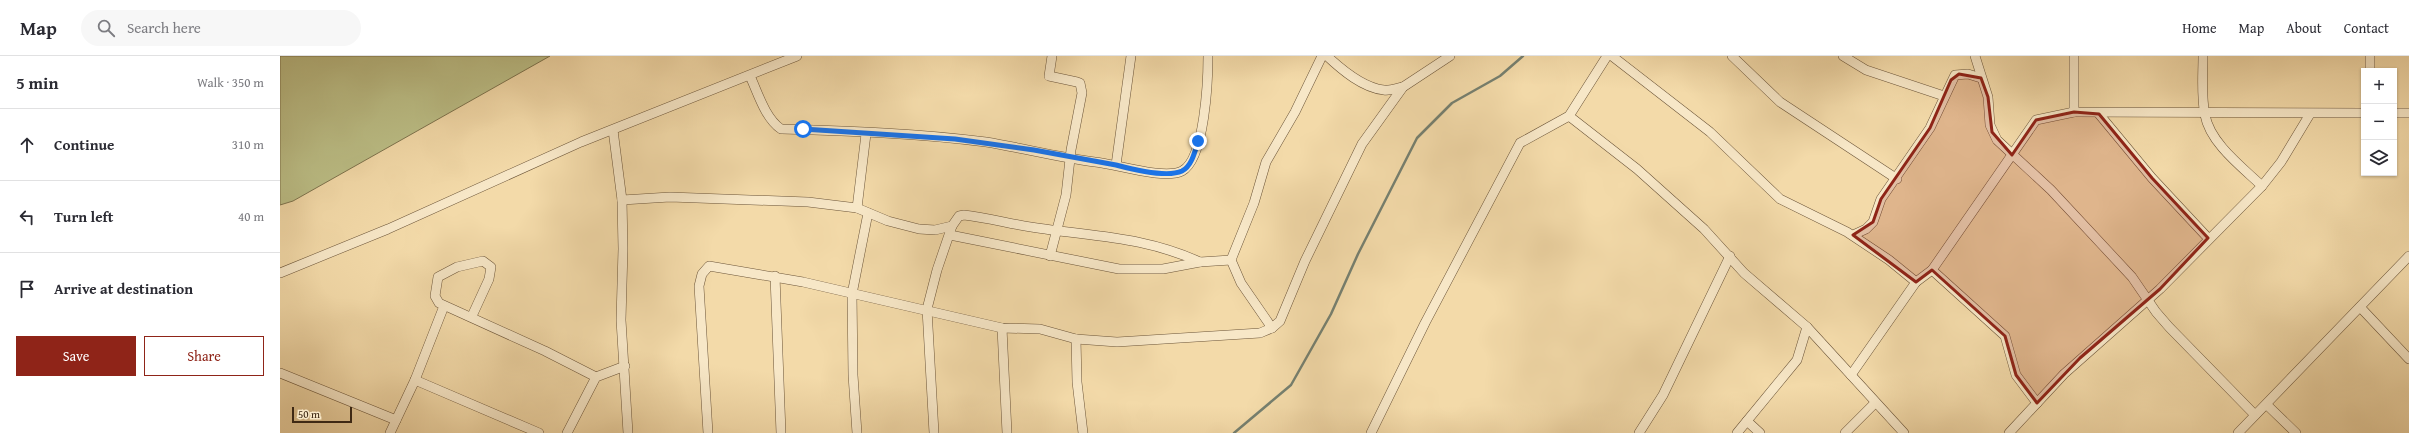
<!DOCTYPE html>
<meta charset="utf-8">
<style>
body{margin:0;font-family:"Gentium Book Plus",serif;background:#f7f7f7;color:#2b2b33}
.controls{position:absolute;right:12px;top:12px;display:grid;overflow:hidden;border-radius:0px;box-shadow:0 1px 3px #0004}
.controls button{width:36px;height:36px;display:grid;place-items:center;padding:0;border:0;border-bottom:1px solid #e1e1e2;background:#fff;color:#2b2b33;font:20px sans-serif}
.scale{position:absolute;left:12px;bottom:10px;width:60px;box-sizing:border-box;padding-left:4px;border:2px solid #3f2914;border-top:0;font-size:11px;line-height:14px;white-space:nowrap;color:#3f2914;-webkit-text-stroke:3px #f7e7c7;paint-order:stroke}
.stop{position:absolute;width:12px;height:12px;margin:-9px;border:3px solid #1a73e8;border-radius:50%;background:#fff}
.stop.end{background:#1a73e8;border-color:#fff;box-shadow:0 1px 4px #0008}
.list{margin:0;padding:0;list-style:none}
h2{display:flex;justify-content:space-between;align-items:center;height:52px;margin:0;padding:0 16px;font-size:17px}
h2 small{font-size:13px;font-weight:400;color:#7c7c81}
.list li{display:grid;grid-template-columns:26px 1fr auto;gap:12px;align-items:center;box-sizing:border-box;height:72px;padding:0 16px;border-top:1px solid #e1e1e2}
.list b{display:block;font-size:15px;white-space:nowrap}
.list em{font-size:13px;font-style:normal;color:#7c7c81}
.actions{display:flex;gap:8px;padding:12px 16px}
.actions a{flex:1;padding:9px 0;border:1px solid #8f2418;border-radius:0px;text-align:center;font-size:14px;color:#8f2418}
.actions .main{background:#8f2418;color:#fff}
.icon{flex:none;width:22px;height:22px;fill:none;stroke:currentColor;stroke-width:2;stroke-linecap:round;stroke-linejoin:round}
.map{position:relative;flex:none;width:2129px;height:377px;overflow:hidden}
header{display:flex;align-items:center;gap:24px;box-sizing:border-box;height:56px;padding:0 20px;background:#fff;border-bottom:1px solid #e1e1e2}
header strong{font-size:19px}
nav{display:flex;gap:22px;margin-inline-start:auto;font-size:14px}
.search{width:280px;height:36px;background:#f7f7f7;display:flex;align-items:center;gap:10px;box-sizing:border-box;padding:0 14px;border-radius:22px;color:#7c7c81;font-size:15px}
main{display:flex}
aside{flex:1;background:#fff}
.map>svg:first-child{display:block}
</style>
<header>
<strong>Map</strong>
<div class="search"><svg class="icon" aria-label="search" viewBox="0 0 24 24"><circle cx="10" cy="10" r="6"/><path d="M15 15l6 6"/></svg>Search here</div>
<nav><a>Home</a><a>Map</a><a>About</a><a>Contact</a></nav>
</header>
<main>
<aside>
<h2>5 min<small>Walk · 350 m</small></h2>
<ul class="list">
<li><svg class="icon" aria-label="ahead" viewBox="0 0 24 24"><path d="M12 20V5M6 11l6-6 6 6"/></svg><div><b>Continue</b></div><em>310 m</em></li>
<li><svg class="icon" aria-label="left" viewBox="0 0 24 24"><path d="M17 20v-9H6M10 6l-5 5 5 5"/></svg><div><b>Turn left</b></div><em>40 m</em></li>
<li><svg class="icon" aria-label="arrive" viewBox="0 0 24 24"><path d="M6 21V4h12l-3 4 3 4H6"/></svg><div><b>Arrive at destination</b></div></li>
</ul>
<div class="actions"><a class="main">Save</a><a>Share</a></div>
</aside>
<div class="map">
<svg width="2129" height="377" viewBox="0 0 2129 377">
<rect width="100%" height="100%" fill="#f3daa9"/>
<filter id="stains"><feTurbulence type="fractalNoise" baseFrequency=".005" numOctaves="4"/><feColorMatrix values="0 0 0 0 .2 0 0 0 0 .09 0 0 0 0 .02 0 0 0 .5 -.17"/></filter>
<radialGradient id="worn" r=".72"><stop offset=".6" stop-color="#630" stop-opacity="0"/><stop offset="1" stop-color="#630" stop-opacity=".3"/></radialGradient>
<polygon fill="#bcbf87" stroke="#7e744e" points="0,0 270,0 13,145 0,149"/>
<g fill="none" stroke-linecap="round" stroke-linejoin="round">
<polyline stroke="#768070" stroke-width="2.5" points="954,377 1011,329 1051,258 1078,198 1137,82 1172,47 1220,20 1243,0"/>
<defs>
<g id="street">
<path d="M1047,0C1062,14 1083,32 1104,34C1110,35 1117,32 1123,31"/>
<polyline points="1332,0 1430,76 1500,143 1567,176 1609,204 1636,226"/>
<polyline points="1452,0 1500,46 1617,123"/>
<polyline points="1563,0 1586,14 1664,40"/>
<polyline points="1695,0 1708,41 1710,69 1717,84 1771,134 1852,221 1876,256 1889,271 1975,359"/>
<polyline points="1794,0 1794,56 2084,57"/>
<path d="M1923,0C1923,19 1921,40 1925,59C1930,87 1962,111 1982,130"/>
<polyline points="2090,15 2090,0"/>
<path d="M470,20C478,37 485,62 501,73C569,75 638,77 706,86C742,92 778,101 815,106C836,108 884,124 902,115C925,103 928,23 928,0"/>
<polyline points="2114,57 2129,57"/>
<polyline points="1819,58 1872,122 1928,182"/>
<polyline points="1289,60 1357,113 1424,173 1464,217 1527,271 1624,377"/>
<polyline points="333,74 342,144 343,193 341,264 348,377"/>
<polyline points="836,109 851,0"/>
<polyline points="342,144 390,141 528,146 577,152 608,165 639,173 655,174 672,170"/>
<polyline points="577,152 586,78"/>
<polyline points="670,179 839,213 883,213 920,206 951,204"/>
<polyline points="1573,179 1586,173 1593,166 1601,143 1650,72 1675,19 1688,18 1701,22"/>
<polyline points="770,200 786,139 791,94 802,37 800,27 797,26 769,20 772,0"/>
<polyline points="1652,214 1725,280 1736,319 1757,347"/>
<polyline points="0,217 108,173 301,86 517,0"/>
<polyline points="495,220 501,377"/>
<polyline points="2080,251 2129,303"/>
<polyline points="192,260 209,223 211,211 203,205 177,211 158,221 155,240 159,247 265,295 316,321"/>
<polyline points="722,272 727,377"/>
<polyline points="992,272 961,227 951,204 974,147 986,106 1015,56 1042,0"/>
<polyline points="796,283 797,326 803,377"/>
<polyline points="0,317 116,364"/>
<polyline points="1571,319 1636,226 1652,214 1756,64 1794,56"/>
<polyline points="135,324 259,377"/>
<polyline points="1987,349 2016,377"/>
<polyline points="1467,365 1480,377"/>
<polyline points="110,377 135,324 164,250"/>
<polyline points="287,377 316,321 345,310"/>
<polyline points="428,377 419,230 422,218 429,210 523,226 722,272 760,273 796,283 837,286 980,277 992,272 1000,265 1025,205 1082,88 1123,31 1170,0"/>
<polyline points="577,377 573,319 572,238 588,157"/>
<path d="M654,377L647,253L657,214L672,170L679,160L684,159C711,162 737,170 765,173C821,181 867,182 920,206"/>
<polyline points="1091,377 1145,267 1240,87 1289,60 1327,0"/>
<polyline points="1359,377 1383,339 1450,200"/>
<polyline points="1457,377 1517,304 1527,271"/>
<polyline points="1565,377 1595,347"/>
<polyline points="1729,377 1784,318 1880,233 1982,130 2001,106 2030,58"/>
<polyline points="1958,377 2129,200"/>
</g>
</defs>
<use href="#street" stroke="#6c5539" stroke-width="10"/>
<use href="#street" stroke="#f7e7c7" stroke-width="9"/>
</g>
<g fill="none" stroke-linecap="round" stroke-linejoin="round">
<path stroke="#1a73e8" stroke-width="5" d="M523,73L675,83L754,94L836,109C851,113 887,122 902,115C912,110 915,95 918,85"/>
</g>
<path fill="#8f2418" fill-opacity="0.2" stroke="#8f2418" stroke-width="3" stroke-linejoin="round" d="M1679,18L1701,22L1708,41L1712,76L1732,99L1756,64L1794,56L1819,58L1872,122L1928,182L1880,233L1800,302L1757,347L1736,319L1725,280L1652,214L1636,226L1573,179L1593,166L1601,143L1650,72L1671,24Z"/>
<rect width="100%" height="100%" filter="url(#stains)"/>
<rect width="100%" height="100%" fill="url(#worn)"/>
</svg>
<div class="controls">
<button>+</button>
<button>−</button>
<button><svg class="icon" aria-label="layers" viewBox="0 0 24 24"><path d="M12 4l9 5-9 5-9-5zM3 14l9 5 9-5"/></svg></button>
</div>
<div class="scale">50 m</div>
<div class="stop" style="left:523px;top:73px"></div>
<div class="stop end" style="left:918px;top:85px"></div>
</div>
</main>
